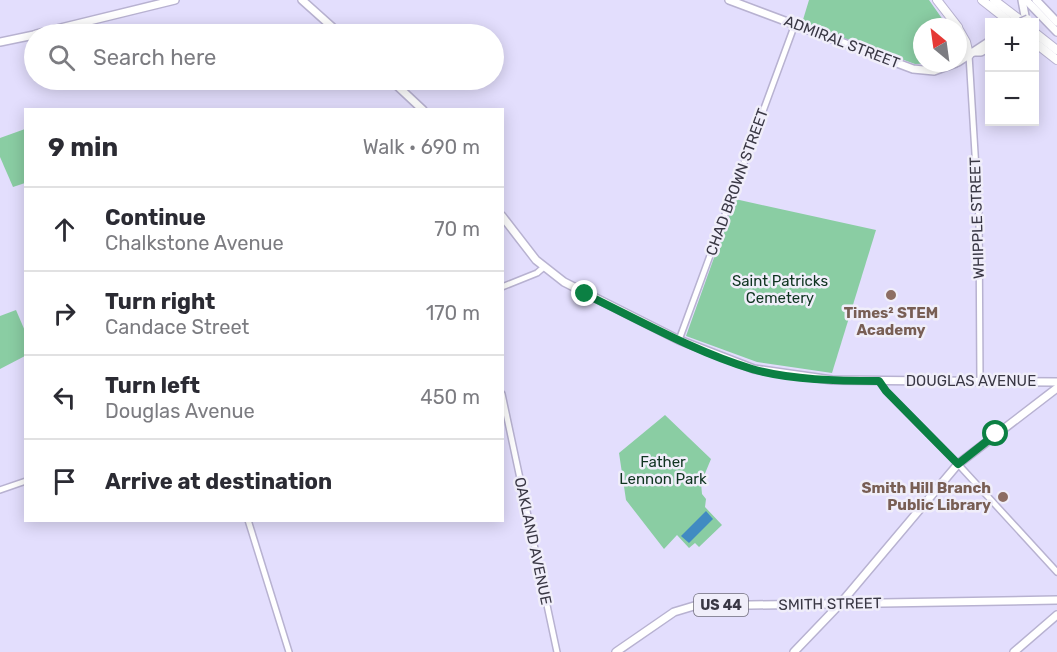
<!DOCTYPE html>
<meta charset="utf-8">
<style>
body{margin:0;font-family:Rubik,sans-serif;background:#f2f2f3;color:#2b2b33}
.controls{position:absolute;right:18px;top:18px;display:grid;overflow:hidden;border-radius:0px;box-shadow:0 3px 15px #0003}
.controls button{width:54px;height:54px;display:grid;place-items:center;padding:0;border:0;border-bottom:2px solid #e1e1e2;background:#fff;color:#2b2b33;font:30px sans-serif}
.compass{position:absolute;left:913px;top:18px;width:54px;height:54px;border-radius:50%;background:#fff;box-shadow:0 3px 15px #0003;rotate:331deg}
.stop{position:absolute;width:18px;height:18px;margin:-14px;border:4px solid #0b8043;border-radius:50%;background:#fff}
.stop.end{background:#0b8043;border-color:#fff;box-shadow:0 2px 6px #0008}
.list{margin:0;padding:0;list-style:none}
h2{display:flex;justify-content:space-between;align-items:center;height:78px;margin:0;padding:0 24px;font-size:26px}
h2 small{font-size:20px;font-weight:400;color:#7c7c81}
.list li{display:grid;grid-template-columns:39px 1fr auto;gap:18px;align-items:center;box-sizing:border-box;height:84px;padding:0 24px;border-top:2px solid #e1e1e2}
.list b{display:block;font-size:22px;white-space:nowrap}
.list p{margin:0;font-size:20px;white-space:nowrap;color:#7c7c81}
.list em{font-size:20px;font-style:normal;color:#7c7c81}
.icon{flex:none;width:33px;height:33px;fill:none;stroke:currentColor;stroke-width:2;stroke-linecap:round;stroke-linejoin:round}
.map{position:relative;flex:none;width:1057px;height:652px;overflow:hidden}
.search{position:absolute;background:#fff;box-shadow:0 3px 15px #0003;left:24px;top:24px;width:480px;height:66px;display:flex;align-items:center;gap:15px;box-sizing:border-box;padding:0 21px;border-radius:33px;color:#7c7c81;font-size:22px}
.panel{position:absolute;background:#fff;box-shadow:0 3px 15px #0003;left:24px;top:108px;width:480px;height:414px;border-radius:0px}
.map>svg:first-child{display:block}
</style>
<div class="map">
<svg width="1057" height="652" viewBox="0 0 1057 652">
<rect width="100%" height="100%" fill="#e3defd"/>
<g fill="#8acda3">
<polygon points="809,0 929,0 948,27 922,27 922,63 939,63 915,64 802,23"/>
<polygon points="25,129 25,183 13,187 0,157 0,138"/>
<polygon points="735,199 876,230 832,373 757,362 686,336"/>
<polygon points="16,310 25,331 25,356 0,369 0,316"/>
<polygon points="665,415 711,459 701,483 702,494 706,499 705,507 722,525 699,547 695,543 689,548 677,535 664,549 626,500 619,453"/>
</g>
<polygon fill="#418bc2" points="706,511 713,519 689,543 681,536"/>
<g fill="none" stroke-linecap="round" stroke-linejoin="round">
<defs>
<g id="minor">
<polyline points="969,55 979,219 980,381"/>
<polyline points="502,287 537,273 544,267"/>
<polyline points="679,340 795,24"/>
<polyline points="879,381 886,391 958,464 1057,572"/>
<polyline points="502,394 557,652"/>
<polyline points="0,490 26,481"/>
<polyline points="248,520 289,652"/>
</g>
<g id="major">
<polyline points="302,0 340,34"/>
<polyline points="729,0 913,69 934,71 956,63"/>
<polyline points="1022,0 1025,16"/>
<polyline points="1026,0 1057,32"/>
<polyline points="1036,0 1057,22"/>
<polyline points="36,34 175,0"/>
<polyline points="0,42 34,35"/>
<polyline points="975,52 981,52 990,47"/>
<polyline points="958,62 990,41"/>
<polyline points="391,80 423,110"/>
<polyline points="502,216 536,260 564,282 679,340 754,369 832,380 1057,382"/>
<polyline points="616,652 674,612 694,606 1057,600"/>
<polyline points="794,652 840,604 958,464 1057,388"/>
<polyline points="1014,652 1057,615"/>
</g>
<g id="highway">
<polyline points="937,0 958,27"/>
<polyline points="982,0 1010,22"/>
<polyline points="994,0 1023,22"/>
<polyline points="958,28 966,42 969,55"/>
<polyline points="1034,32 1057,50"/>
<polyline points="1034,42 1057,60"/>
</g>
</defs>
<use href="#minor" stroke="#b8b2d1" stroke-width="8"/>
<use href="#major" stroke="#b8b2d1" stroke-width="10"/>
<use href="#highway" stroke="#b8b2d1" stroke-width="10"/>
<use href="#minor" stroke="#fff" stroke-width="5"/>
<use href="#major" stroke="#fff" stroke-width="7"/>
<use href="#highway" stroke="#fff" stroke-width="8"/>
<defs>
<polyline id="major-bridge" points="1021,22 1028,19"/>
</defs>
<use href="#major-bridge" stroke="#b8b2d1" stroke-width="10" stroke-linecap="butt"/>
<use href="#major-bridge" stroke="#fff" stroke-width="7"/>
</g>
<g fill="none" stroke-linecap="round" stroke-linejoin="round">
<path stroke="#0b8043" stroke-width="8" d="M585,294C639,320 695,352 752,369C790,380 839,381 879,381L886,391L958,464L996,434"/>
</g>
<g fill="#8d6e63" stroke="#f0eefa" stroke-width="2">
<circle cx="891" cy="295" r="6"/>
<circle cx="1003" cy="497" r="6"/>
</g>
<g text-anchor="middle" stroke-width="5" stroke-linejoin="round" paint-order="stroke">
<rect fill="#f0eefa" stroke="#706e7b" stroke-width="1.5" x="694" y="594" width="54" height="22" rx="4.5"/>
<g font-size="14" font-weight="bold" fill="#393744">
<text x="721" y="610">US 44</text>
</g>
<g font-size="15" fill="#393744" stroke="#f0eefa">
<text transform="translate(842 42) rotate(21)" y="5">ADMIRAL STREET</text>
<text transform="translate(737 182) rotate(-70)" y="5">CHAD BROWN STREET</text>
<text transform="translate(977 218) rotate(-92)" y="5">WHIPPLE STREET</text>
<text x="971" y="386">DOUGLAS AVENUE</text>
<text transform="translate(533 541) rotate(78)" y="5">OAKLAND AVENUE</text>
<text transform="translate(830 604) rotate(-1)" y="5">SMITH STREET</text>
</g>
<g font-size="15" fill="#0f3420" stroke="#f0eefa">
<text x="780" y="286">Saint Patricks<tspan x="780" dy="17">Cemetery</tspan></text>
<text x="663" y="467">Father<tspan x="663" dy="17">Lennon Park</tspan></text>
</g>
<g font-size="15" font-weight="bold" fill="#785e54" stroke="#f0eefa">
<text x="891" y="318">Times² STEM<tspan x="891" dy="17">Academy</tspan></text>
<text x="991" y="493" text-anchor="end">Smith Hill Branch<tspan x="991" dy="17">Public Library</tspan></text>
</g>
</g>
</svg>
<div class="controls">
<button>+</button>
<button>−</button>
</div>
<svg class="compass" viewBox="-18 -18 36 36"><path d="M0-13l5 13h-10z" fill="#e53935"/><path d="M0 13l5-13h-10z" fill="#7c7c81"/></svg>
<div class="stop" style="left:996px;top:434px"></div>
<div class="stop end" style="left:585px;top:294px"></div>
<div class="search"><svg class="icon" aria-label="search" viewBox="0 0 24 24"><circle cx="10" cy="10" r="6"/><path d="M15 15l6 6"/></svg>Search here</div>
<section class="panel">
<h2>9 min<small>Walk · 690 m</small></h2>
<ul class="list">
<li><svg class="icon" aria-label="ahead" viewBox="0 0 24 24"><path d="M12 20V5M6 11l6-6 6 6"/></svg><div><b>Continue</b><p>Chalkstone Avenue</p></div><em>70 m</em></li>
<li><svg class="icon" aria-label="right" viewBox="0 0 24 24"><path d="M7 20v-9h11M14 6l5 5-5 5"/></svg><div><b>Turn right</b><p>Candace Street</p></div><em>170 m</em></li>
<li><svg class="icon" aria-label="left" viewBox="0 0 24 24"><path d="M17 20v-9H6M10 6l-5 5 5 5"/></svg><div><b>Turn left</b><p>Douglas Avenue</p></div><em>450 m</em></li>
<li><svg class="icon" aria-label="arrive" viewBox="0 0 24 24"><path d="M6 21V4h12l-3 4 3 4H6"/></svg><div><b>Arrive at destination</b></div></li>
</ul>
</section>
</div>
